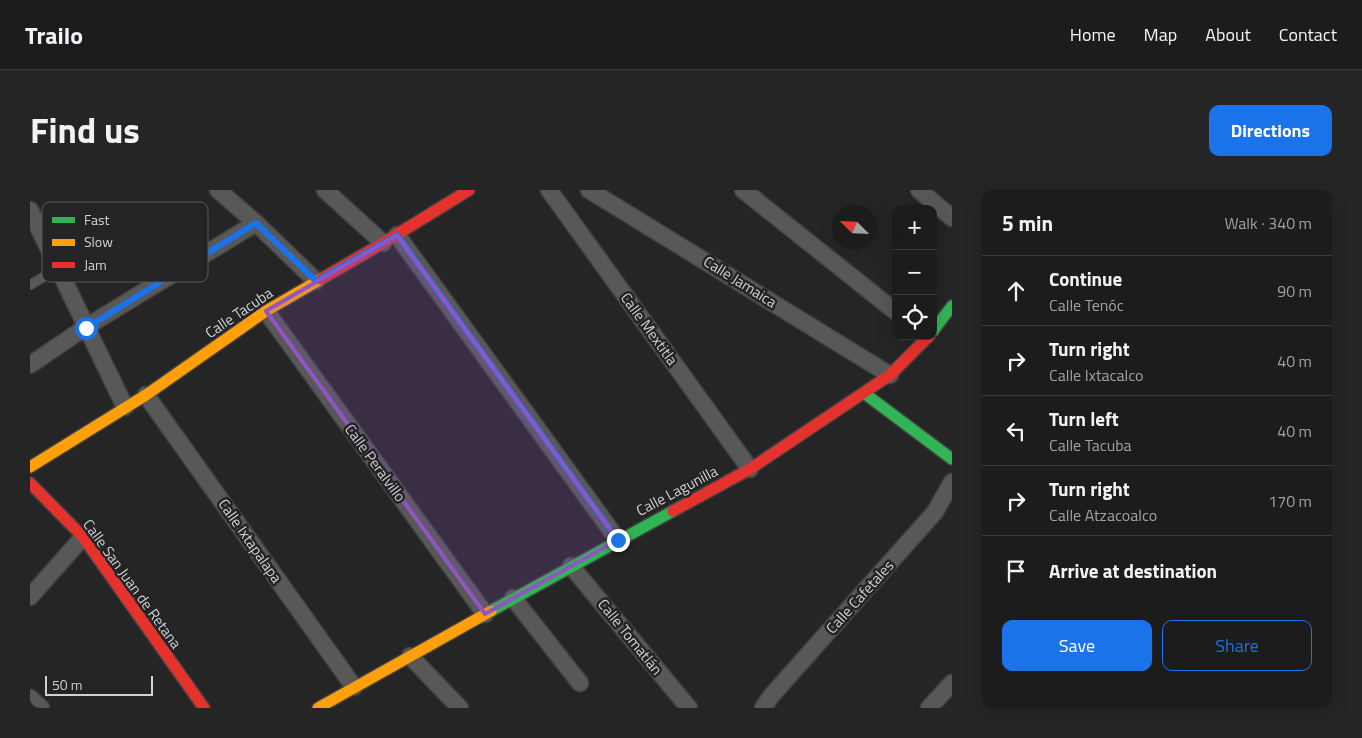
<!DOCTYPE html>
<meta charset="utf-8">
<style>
body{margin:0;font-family:"Titillium Web",sans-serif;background:#252525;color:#f1f3f6}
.controls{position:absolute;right:15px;top:15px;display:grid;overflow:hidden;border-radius:10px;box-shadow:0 5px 20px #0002}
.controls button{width:45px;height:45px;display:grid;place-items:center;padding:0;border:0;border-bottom:1px solid #3a3a3b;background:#1c1c1c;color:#f1f3f6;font:25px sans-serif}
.compass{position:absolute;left:802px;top:15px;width:45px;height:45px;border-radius:50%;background:#1c1c1c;box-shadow:0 5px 20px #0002;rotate:294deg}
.scale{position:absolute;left:15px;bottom:12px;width:108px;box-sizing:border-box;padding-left:5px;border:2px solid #d1d2d3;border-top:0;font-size:14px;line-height:18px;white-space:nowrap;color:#d1d2d3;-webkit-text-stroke:4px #242426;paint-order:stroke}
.stop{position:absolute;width:15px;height:15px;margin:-11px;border:4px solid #1a73e8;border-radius:50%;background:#fff}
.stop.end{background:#1a73e8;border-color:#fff;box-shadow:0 1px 5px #0008}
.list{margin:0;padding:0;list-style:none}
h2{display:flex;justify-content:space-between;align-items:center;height:65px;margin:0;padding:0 20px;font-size:21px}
h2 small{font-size:16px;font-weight:400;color:#a0a1a3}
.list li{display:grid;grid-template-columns:32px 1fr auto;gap:15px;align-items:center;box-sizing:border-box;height:70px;padding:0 20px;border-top:1px solid #3a3a3b}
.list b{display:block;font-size:19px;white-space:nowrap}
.list p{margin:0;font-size:16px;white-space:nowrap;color:#a0a1a3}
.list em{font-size:16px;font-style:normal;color:#a0a1a3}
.actions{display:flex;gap:10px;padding:15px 20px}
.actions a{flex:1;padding:11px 0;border:1px solid #1a73e8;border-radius:10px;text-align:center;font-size:18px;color:#1a73e8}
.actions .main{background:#1a73e8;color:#fff}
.icon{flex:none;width:28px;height:28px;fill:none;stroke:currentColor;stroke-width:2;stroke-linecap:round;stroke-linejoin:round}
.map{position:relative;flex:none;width:922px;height:518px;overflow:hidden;border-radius:10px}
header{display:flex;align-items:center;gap:30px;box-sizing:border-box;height:70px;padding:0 25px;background:#1c1c1c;border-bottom:1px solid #3a3a3b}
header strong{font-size:24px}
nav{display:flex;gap:28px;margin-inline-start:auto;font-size:18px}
.intro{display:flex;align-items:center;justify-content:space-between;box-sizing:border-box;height:120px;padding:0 30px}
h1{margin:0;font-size:35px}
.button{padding:12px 22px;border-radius:10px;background:#1a73e8;color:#fff;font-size:18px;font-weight:700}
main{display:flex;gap:30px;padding:0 30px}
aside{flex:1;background:#1c1c1c;border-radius:10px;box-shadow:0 5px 20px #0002}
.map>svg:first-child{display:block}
</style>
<header>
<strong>Trailo</strong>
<nav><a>Home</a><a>Map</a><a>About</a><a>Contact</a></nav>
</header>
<div class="intro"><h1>Find us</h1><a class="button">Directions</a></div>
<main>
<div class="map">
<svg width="922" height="518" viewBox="0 0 922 518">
<rect width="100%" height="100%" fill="#252525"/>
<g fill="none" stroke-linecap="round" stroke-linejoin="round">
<defs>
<polyline id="lane" points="0,95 27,79"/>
<g id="street">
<polyline points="188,0 226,33 286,91"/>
<polyline points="295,0 353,53"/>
<polyline points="519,0 720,279"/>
<polyline points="559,0 860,185"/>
<polyline points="713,0 866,122"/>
<polyline points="889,0 922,28"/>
<polyline points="0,20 95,217"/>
<polyline points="367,45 588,350"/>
<polyline points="236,121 455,424"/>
<polyline points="0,175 56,137 226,33"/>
<polyline points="116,205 324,497"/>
<polyline points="541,376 659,518"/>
<polyline points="0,407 53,347"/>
<polyline points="483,408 550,493"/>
<polyline points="380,466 430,518"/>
<polyline points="0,508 11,518"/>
<polyline points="733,518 742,505 905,322 922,292"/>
<polyline points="899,518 922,493"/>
</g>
<g id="fast">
<polyline points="903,141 922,116"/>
<polyline points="834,203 922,269"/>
<polyline points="461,421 643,321"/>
</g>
<g id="slow">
<polyline points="0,277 116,205 236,121 291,89"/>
<polyline points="288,518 461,421"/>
</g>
<g id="jam">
<polyline points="291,89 353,53 439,0"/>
<polyline points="0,293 53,347 174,518"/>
<polyline points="643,321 720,279 860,185 899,146"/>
</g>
</defs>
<use href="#lane" stroke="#414141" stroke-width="11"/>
<use href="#street" stroke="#414141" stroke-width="19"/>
<use href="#fast" stroke="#414141" stroke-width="14"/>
<use href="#slow" stroke="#414141" stroke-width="14"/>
<use href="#jam" stroke="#414141" stroke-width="14"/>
<use href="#lane" stroke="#585859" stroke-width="9"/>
<use href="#street" stroke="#585859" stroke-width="16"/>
<use href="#fast" stroke="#30b455" stroke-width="11"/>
<use href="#slow" stroke="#ff9f0a" stroke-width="11"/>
<use href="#jam" stroke="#e5322d" stroke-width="11"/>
</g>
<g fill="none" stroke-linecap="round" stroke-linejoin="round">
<polyline stroke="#1a73e8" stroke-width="6" points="56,138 226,33 286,91 367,45 588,350"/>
</g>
<path fill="#9056c4" fill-opacity="0.2" stroke="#9056c4" stroke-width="4" stroke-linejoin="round" d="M367,45L588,350L455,424L236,121Z"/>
<g text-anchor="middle" stroke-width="5" stroke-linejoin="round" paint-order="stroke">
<g font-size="15" fill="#d1d2d3" stroke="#242426">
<text transform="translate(710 92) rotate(32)" y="5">Calle Jamaica</text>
<text transform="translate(209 123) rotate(-34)" y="5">Calle Tacuba</text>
<text transform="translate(619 139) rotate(54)" y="5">Calle Mextitla</text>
<text transform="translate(345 273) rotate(54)" y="5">Calle Peralvillo</text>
<text transform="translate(647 301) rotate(-28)" y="5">Calle Lagunilla</text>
<text transform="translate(220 351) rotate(55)" y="5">Calle Ixtapalapa</text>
<text transform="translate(102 394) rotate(54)" y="5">Calle San Juan de Retana</text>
<text transform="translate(830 407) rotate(-48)" y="5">Calle Cafetales</text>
<text transform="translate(600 447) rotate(51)" y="5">Calle Tomatlán</text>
</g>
</g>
<rect x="12" y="12" width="166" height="80" rx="8" fill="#242426" stroke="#58585a" stroke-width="1"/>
<rect x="22" y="27" width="23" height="6" fill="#30b455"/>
<rect x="22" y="49" width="23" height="7" fill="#ff9f0a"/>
<rect x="22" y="72" width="23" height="6" fill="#e5322d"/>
<g font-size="14" fill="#d1d2d3">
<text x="54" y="35">Fast</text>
<text x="54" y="57">Slow</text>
<text x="54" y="80">Jam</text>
</g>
</svg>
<div class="controls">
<button>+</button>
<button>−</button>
<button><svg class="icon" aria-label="locate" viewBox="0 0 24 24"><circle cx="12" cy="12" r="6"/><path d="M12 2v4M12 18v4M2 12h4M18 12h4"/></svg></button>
</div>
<svg class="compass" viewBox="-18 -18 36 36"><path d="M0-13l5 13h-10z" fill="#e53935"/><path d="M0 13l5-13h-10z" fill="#a0a1a3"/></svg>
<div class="scale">50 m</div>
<div class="stop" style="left:56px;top:138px"></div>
<div class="stop end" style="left:588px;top:350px"></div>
</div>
<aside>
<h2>5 min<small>Walk · 340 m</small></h2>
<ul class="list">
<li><svg class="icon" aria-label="ahead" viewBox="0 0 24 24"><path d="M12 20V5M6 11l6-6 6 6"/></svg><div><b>Continue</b><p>Calle Tenóc</p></div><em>90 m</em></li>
<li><svg class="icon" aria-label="right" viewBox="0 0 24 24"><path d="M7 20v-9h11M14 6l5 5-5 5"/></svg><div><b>Turn right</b><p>Calle Ixtacalco</p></div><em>40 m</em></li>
<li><svg class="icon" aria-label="left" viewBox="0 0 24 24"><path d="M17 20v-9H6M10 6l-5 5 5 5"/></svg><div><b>Turn left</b><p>Calle Tacuba</p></div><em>40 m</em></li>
<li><svg class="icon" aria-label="right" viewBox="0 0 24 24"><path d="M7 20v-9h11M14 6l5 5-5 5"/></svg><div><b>Turn right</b><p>Calle Atzacoalco</p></div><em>170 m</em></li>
<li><svg class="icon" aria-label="arrive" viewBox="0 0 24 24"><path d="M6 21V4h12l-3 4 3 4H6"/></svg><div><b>Arrive at destination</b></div></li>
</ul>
<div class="actions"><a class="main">Save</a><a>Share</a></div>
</aside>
</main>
